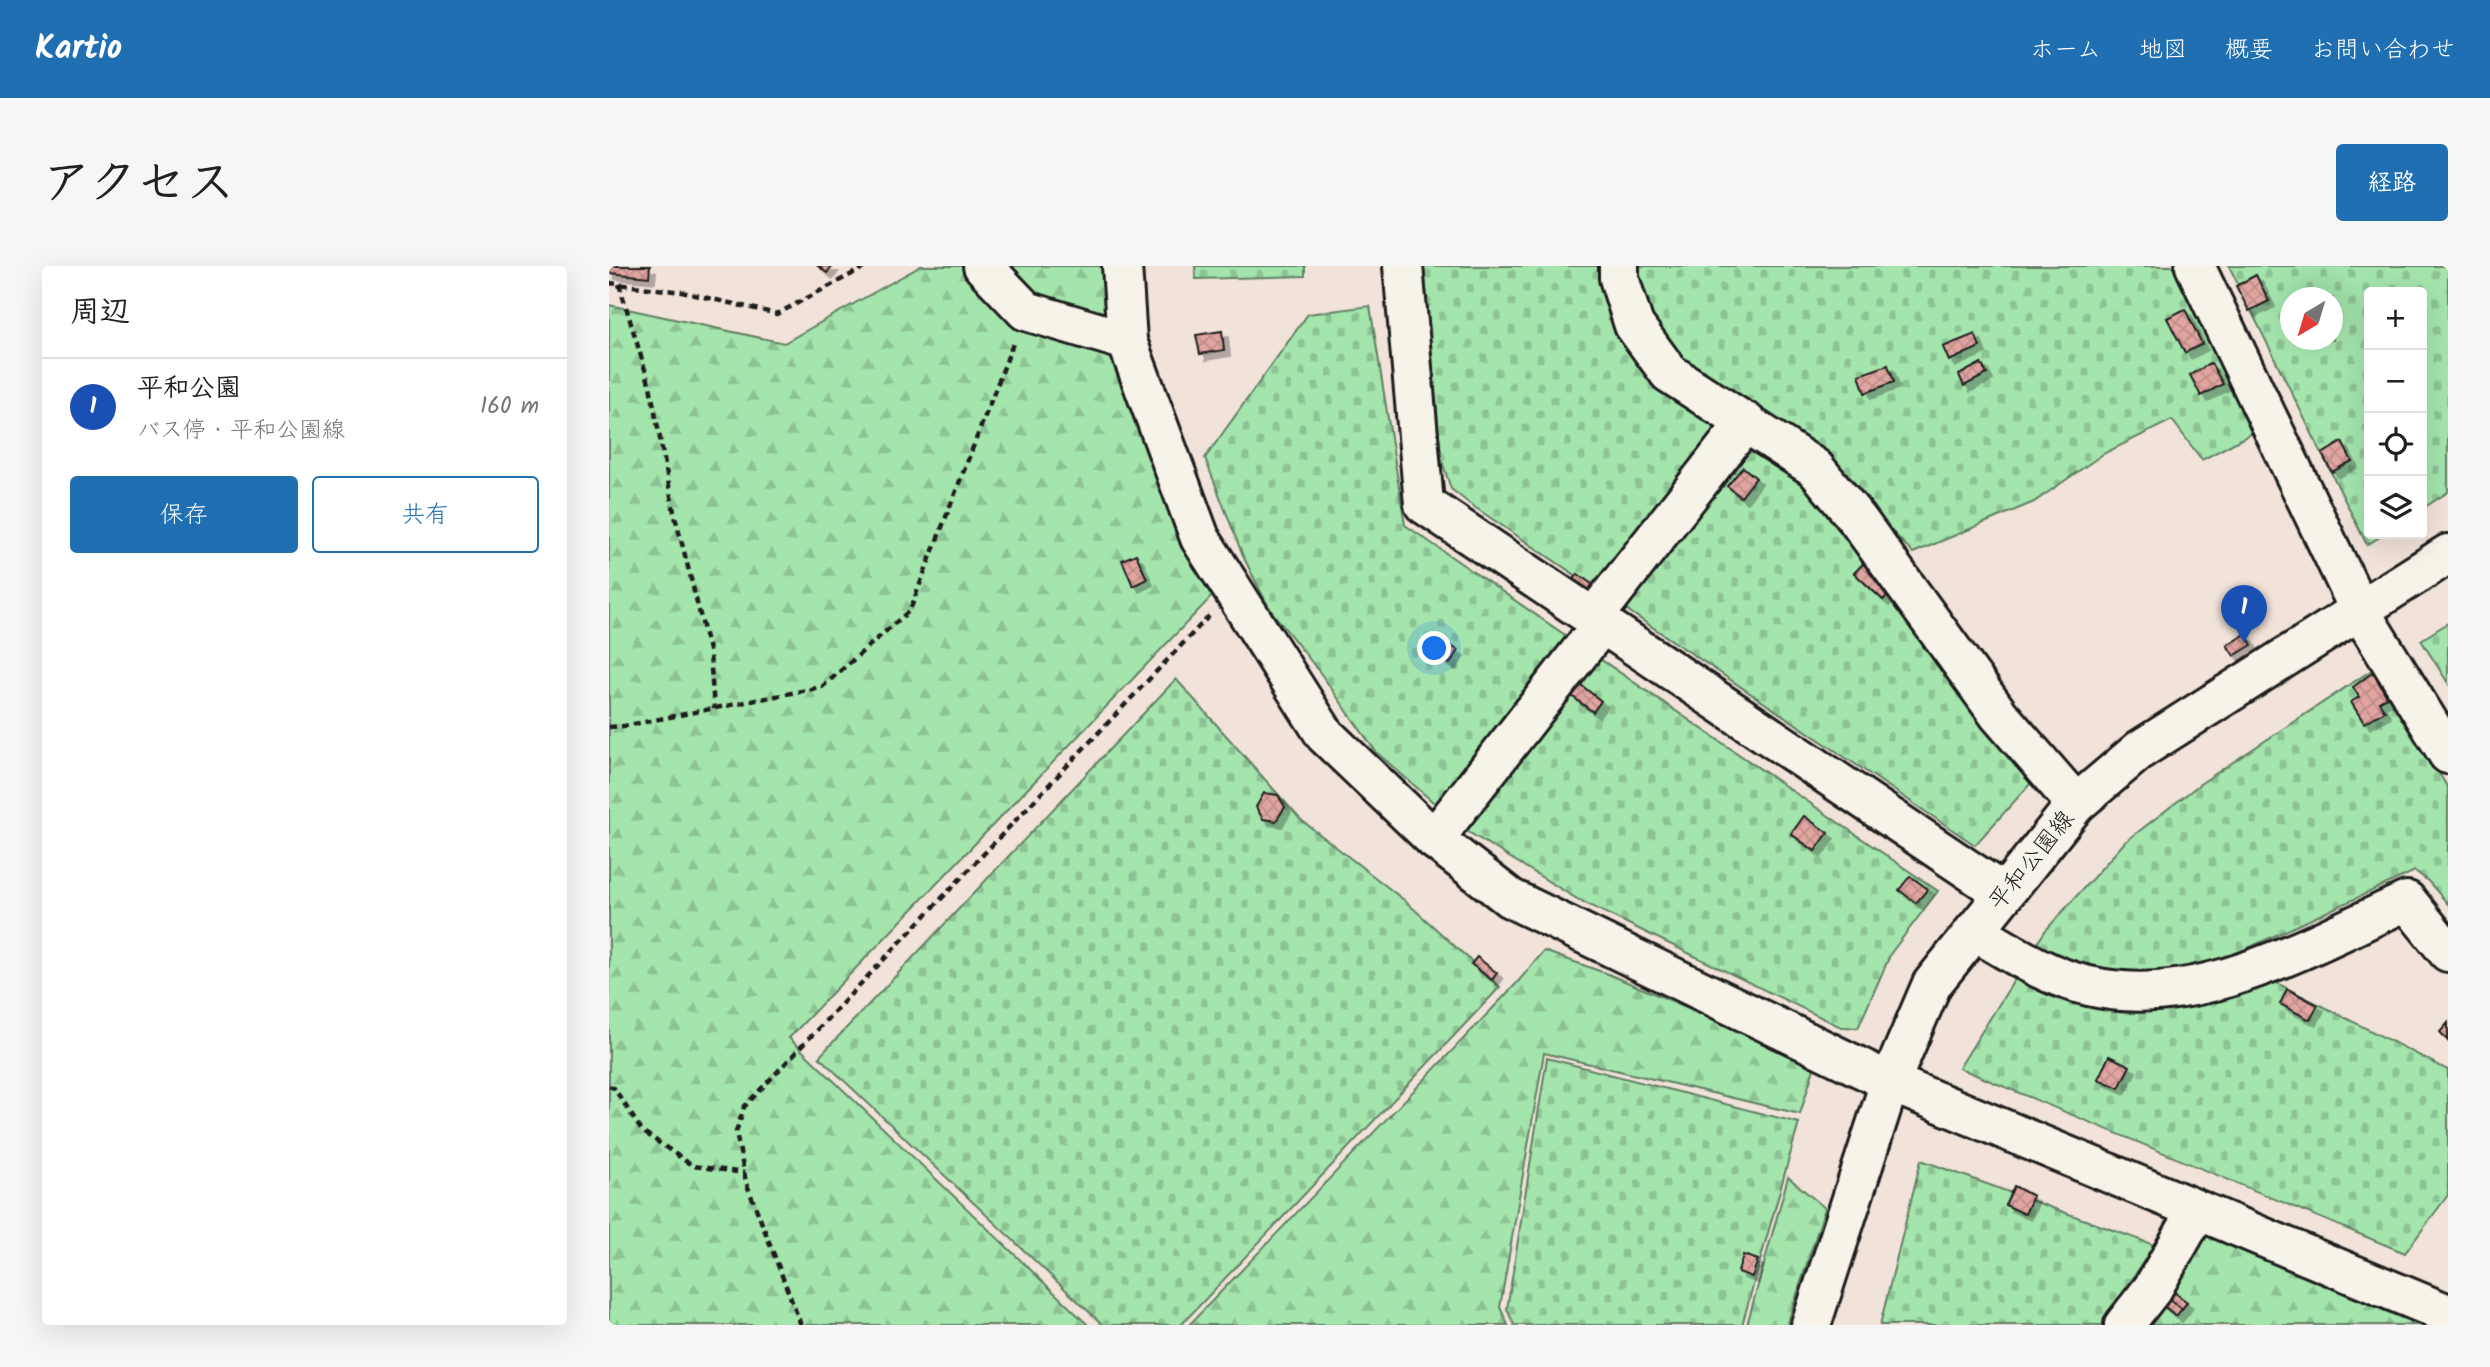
<!DOCTYPE html>
<html lang="ja">
<meta charset="utf-8">
<style>
body{margin:0;font-family:Kalam,"Klee One",sans-serif;background:#f6f6f6;color:#202124}
.controls{position:absolute;right:21px;top:21px;display:grid;overflow:hidden;border-radius:7px;box-shadow:0 7px 28px #0002}
.controls button{width:63px;height:63px;display:grid;place-items:center;padding:0;border:0;border-bottom:2px solid #e0e0e0;background:#fff;color:#202124;font:35px sans-serif}
.compass{position:absolute;left:1671px;top:21px;width:63px;height:63px;border-radius:50%;background:#fff;box-shadow:0 7px 28px #0002;rotate:218deg}
.you{position:absolute;left:826px;top:383px;width:24px;height:24px;margin:-18px;border:5px solid #fff;border-radius:50%;background:#1a73e8;box-shadow:0 0 0 10px #1a73e833}
.badge{display:grid;place-items:center;width:46px;height:46px;border-radius:50%;background:#1f6fb2;color:#fff;font-size:23px;font-weight:700}
.pin{position:absolute;translate:-50% -58px;filter:drop-shadow(0 2px 4px #0008)}
.pin::after{content:'';position:absolute;top:37px;width:24px;height:21px;background:inherit;clip-path:polygon(0 0,100% 0,50% 100%)}
.list{margin:0;padding:0;list-style:none}
h2{display:flex;justify-content:space-between;align-items:center;height:91px;margin:0;padding:0 28px;font-size:30px}
h2 small{font-size:23px;font-weight:400;color:#757577}
.list li{display:grid;grid-template-columns:46px 1fr auto;gap:21px;align-items:center;box-sizing:border-box;height:98px;padding:0 28px;border-top:2px solid #e0e0e0}
.list b{display:block;font-size:26px;white-space:nowrap}
.list p{margin:0;font-size:23px;white-space:nowrap;color:#757577}
.list em{font-size:23px;font-style:normal;color:#757577}
.actions{display:flex;gap:14px;padding:21px 28px}
.actions a{flex:1;padding:16px 0;border:2px solid #1f6fb2;border-radius:7px;text-align:center;font-size:24px;color:#1f6fb2}
.actions .main{background:#1f6fb2;color:#fff}
.icon{flex:none;width:38px;height:38px;fill:none;stroke:currentColor;stroke-width:2;stroke-linecap:round;stroke-linejoin:round}
.map{position:relative;flex:none;width:1839px;height:1059px;overflow:hidden;border-radius:7px}
header{display:flex;align-items:center;gap:42px;box-sizing:border-box;height:98px;padding:0 35px;background:#1f6fb2;color:#fff}
header strong{font-size:33px}
nav{display:flex;gap:38px;margin-inline-start:auto;font-size:24px}
.intro{display:flex;align-items:center;justify-content:space-between;box-sizing:border-box;height:168px;padding:0 42px}
h1{margin:0;font-size:49px}
.button{padding:18px 32px;border-radius:7px;background:#1f6fb2;color:#fff;font-size:24px;font-weight:700}
main{display:flex;gap:42px;padding:0 42px}
aside{flex:1;background:#fff;border-radius:7px;box-shadow:0 7px 28px #0002}
.map>svg:first-child{display:block}
</style>
<header>
<strong>Kartio</strong>
<nav><a>ホーム</a><a>地図</a><a>概要</a><a>お問い合わせ</a></nav>
</header>
<div class="intro"><h1>アクセス</h1><a class="button">経路</a></div>
<main>
<aside>
<h2>周辺<small></small></h2>
<ul class="list">
<li><span class="badge" style="background:#1a4fb4">1</span><div><b>平和公園</b><p>バス停 · 平和公園線</p></div><em>160 m</em></li>
</ul>
<div class="actions"><a class="main">保存</a><a>共有</a></div>
</aside>
<div class="map">
<svg width="1839" height="1059" viewBox="0 0 1839 1059">
<defs>
<pattern id="forest-firs" width="22" height="20" patternUnits="userSpaceOnUse" patternTransform="scale(1.75)"><rect width="22" height="20" fill="#a4e4ad"/><path d="M5 1l3.5 6h-7zM16 11l3.5 6h-7z" fill="#8dc394"/></pattern>
<pattern id="cemetery-stones" width="16" height="16" patternUnits="userSpaceOnUse" patternTransform="scale(1.75)"><rect width="16" height="16" fill="#a4e4ad"/><path d="M2 7V4a2 2 0 0 1 4 0v3zM10 15v-3a2 2 0 0 1 4 0v3z" fill="#8dc394"/></pattern>
<pattern id="building-cross-hatch" width="8" height="8" patternUnits="userSpaceOnUse" patternTransform="scale(1.75)"><rect width="8" height="8" fill="#e0a5a0"/><path d="M0 0l8 8M0 8l8-8" fill="none" stroke="#c08d89"/></pattern>
<filter id="shadow"><feDropShadow dx="6" dy="6" stdDeviation="0" flood-color="#0004"/></filter>
</defs>
<rect width="100%" height="100%" fill="#f2e3da"/>
<filter id="ink" filterUnits="userSpaceOnUse"><feTurbulence type="fractalNoise" baseFrequency=".0143" numOctaves="2"/><feDisplacementMap in="SourceGraphic" scale="14" xChannelSelector="R" yChannelSelector="G"/><feConvolveMatrix kernelMatrix="1 2 1 2 8 2 1 2 1" color-interpolation-filters="sRGB"/></filter>
<g filter="url(#ink)">
<g fill="url(#forest-firs)" stroke="#608064" stroke-width="2">
<polygon points="312,0 500,0 608,325 180,772 479,1059 0,1059 0,39 175,77"/>
<polygon points="935,685 999,708 1207,796 1191,848 935,787 891,1041 899,1059 580,1059 907,718"/>
<polygon points="1179,911 1216,942 1178,1059 1138,1059"/>
<polygon points="1594,968 1807,1058 1810,1059 1535,1059"/>
</g>
<g fill="url(#cemetery-stones)" stroke="#608064" stroke-width="2" fill-rule="evenodd">
<polygon points="586,0 696,0 696,10 587,13"/>
<polygon points="815,0 999,0 1006,42 1234,239 1423,516 1366,579 861,238 842,223 832,192"/>
<polygon points="1022,0 1571,0 1649,164 1593,194 1563,154 1494,188 1425,236 1304,287 1233,213 1063,87 1037,48"/>
<path d="M1620,0H1839V226L1813,243V26H1760V268H1775L1758,279ZM1682,32H1724V74H1682Z"/>
<polygon points="761,40 796,259 1329,625 1282,687 1249,762 1232,761 970,634 856,564 767,486 712,408 660,342 634,290 596,192 699,48"/>
<polygon points="1839,357 1839,417 1812,374"/>
<polygon points="1766,402 1839,522 1839,638 1819,615 1806,605 1637,683 1660,713 1839,804 1839,929 1796,987 1350,802 1436,665 1516,576 1591,518"/>
<polygon points="567,413 691,553 795,634 891,721 572,1059 494,1059 210,791"/>
<polygon points="938,792 1190,857 1133,1059 905,1059 898,1043"/>
<polygon points="1312,894 1545,979 1494,1059 1271,1059"/>
</g>
<g fill="url(#building-cross-hatch)" stroke="#1c1c1c" stroke-width="2" filter="url(#shadow)">
<polygon points="0,0 41,0 40,11 0,7"/>
<polygon points="209,0 223,0 218,7"/>
<polygon points="1647,9 1660,35 1640,45 1627,20"/>
<polygon points="1576,43 1593,78 1576,87 1558,52"/>
<polygon points="613,65 615,84 591,88 587,69"/>
<polygon points="1366,68 1371,81 1340,95 1334,81"/>
<polygon points="1372,97 1378,108 1355,120 1350,109"/>
<polygon points="1602,97 1614,118 1592,130 1581,109"/>
<polygon points="1279,99 1285,116 1256,127 1250,109"/>
<polygon points="1733,176 1743,195 1723,206 1713,188"/>
<polygon points="1134,201 1147,212 1132,231 1118,220"/>
<polygon points="1258,284 1287,321 1274,334 1245,307 1255,297 1250,292"/>
<polygon points="527,288 538,313 524,320 513,294"/>
<polygon points="969,308 991,324 984,333 962,317"/>
<polygon points="1637,368 1643,379 1625,390 1618,379"/>
<polygon points="830,373 849,384 841,398 821,387"/>
<polygon points="1764,406 1778,431 1770,436 1776,445 1755,457 1742,436 1750,431 1744,421"/>
<polygon points="972,419 992,435 984,446 963,430"/>
<polygon points="655,527 669,529 676,541 667,555 654,553 647,541"/>
<polygon points="1195,550 1219,567 1206,585 1182,568"/>
<polygon points="1301,610 1319,623 1307,637 1290,624"/>
<polygon points="868,691 888,707 883,714 862,698"/>
<polygon points="1678,723 1709,739 1701,754 1671,738"/>
<polygon points="1839,757 1839,775 1831,766"/>
<polygon points="1500,790 1521,800 1510,822 1489,813"/>
<polygon points="1405,920 1424,930 1416,948 1396,939"/>
<polygon points="1134,989 1149,994 1143,1011 1129,1006"/>
<polygon points="1557,1020 1578,1036 1573,1043 1552,1027"/>
<polygon points="1552,1027 1573,1043 1567,1050 1546,1033"/>
</g>
<g fill="none" stroke-linecap="round" stroke-linejoin="round">
<defs>
<g id="minor">
<polyline points="374,0 417,45 518,75"/>
<polyline points="513,0 518,75 591,272 716,469 825,573 901,632 1281,816 1839,1048"/>
<polyline points="794,0 815,238 1394,627"/>
<polyline points="1010,0 1010,12 1025,59 1060,107 1206,202 1248,253 1390,449 1467,538"/>
<polyline points="1586,0 1751,345 1839,488"/>
<polyline points="984,352 1137,156"/>
<polyline points="825,573 993,358"/>
<path d="M1365,665C1401,686 1438,711 1480,720C1588,746 1702,678 1798,635L1839,686"/>
<polyline points="1202,1059 1281,816 1323,718 1467,538 1532,483 1839,288"/>
<polyline points="1515,1059 1544,1022 1588,945"/>
</g>
</defs>
<use href="#minor" stroke="#1c1c1c" stroke-width="44"/>
<g stroke="#1c1c1c" stroke-width="4.5" stroke-dasharray="7 5" stroke-linecap="butt">
<polyline points="0,17 73,26 168,48 258,0"/>
<polyline points="10,18 41,120 65,246 101,388 105,443"/>
<polyline points="0,461 15,460 213,421 301,344 405,75"/>
<polyline points="0,820 5,822 33,865 84,900 136,907"/>
<polyline points="192,1059 137,916 127,866 135,841 600,350"/>
</g>
<use href="#minor" stroke="#f7f3e8" stroke-width="38"/>
</g>
</g>
<g text-anchor="middle" stroke-width="5" stroke-linejoin="round" paint-order="stroke">
<g font-size="24" fill="#1c1c1c" stroke="#f7f3e8">
<text transform="translate(1422 594) rotate(-51)" y="8">平和公園線</text>
</g>
</g>
</svg>
<div class="controls">
<button>+</button>
<button>−</button>
<button><svg class="icon" aria-label="locate" viewBox="0 0 24 24"><circle cx="12" cy="12" r="6"/><path d="M12 2v4M12 18v4M2 12h4M18 12h4"/></svg></button>
<button><svg class="icon" aria-label="layers" viewBox="0 0 24 24"><path d="M12 4l9 5-9 5-9-5zM3 14l9 5 9-5"/></svg></button>
</div>
<svg class="compass" viewBox="-18 -18 36 36"><path d="M0-13l5 13h-10z" fill="#e53935"/><path d="M0 13l5-13h-10z" fill="#757577"/></svg>
<div class="you"></div>
<div class="pin badge" style="left:1635px;top:377px;background:#1a4fb4">1</div>
</div>
</main>
